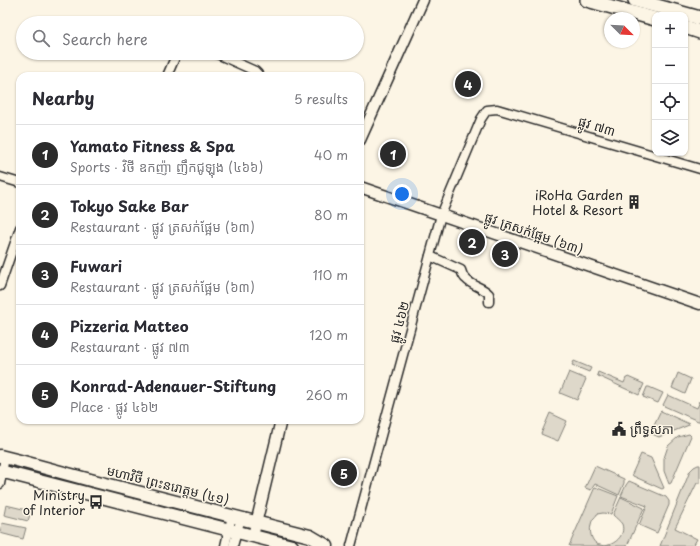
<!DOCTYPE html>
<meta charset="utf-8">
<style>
body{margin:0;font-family:"Playpen Sans","Noto Sans Khmer",sans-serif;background:#f2f2f3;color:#2b2b33}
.controls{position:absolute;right:12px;top:12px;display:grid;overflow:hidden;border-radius:8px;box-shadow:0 1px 3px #0004}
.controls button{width:36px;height:36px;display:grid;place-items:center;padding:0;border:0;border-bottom:1px solid #e1e1e2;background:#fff;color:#2b2b33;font:20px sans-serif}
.compass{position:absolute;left:604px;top:12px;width:36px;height:36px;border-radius:50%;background:#fff;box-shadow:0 1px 3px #0004;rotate:114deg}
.you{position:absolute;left:402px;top:194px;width:14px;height:14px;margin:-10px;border:3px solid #fff;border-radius:50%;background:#1a73e8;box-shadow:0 0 0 6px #1a73e833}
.badge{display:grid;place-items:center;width:26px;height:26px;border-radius:50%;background:#2b2b2b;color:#fff;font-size:13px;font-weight:700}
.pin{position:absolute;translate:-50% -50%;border:2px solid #fff;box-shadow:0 1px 4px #0006}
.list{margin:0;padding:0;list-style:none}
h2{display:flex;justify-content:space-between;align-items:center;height:52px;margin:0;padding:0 16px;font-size:17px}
h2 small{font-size:13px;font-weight:400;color:#7c7c81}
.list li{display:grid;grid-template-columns:26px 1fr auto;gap:12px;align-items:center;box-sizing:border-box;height:60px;padding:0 16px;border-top:1px solid #e1e1e2}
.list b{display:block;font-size:15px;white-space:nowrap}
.list p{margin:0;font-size:13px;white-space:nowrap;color:#7c7c81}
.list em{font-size:13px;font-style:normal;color:#7c7c81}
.icon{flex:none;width:22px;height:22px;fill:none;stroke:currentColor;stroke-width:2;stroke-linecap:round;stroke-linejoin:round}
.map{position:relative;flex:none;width:700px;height:546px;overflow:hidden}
.search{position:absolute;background:#fff;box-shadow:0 1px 3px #0004;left:16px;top:16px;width:348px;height:44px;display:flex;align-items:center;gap:10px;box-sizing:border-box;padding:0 14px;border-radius:22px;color:#7c7c81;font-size:15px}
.panel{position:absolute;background:#fff;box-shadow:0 1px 3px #0004;left:16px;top:72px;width:348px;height:352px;border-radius:12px}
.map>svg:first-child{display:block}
</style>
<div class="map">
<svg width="700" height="546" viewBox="0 0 700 546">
<rect width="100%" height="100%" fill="#fcf5e5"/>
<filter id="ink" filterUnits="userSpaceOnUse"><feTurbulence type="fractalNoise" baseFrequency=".025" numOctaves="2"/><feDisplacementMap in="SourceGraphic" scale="8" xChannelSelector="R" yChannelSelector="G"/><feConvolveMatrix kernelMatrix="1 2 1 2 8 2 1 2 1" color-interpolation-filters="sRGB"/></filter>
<g filter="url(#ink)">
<g fill="#ded8ca" stroke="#84827a">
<polygon points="574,361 591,368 589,372 572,365"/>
<polygon points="569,372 586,379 577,400 560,393"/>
<polygon points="598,372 624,383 626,378 627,378 628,377 644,384 639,395 598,376 598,375 597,375"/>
<polygon points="678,373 691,379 685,394 672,388"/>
<polygon points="647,387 649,387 663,393 658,403 643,397"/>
<polygon points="668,395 697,408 700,401 700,421 698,421 664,406 663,405"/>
<polygon points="661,411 689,424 689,425 659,437 650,433 660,412"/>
<polygon points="550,413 567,421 558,441 541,434"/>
<polygon points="689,434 691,436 671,483 669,484 664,471 664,458 668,446 678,437"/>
<polygon points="641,454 651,458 664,488 662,489 633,476 632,474"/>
<polygon points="698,465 700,465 700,483 697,483 675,528 697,539 693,546 660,546 690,471 694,467"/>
<polygon points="595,466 624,479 624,483 619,495 595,484 591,490 585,488"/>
<polygon points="629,481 666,497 669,501 669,505 657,533 639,525 647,506 621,496 626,485"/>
<path d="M595,487L618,496L611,514L603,513L597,514C597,515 594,518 593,519C589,526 589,539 597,544C599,545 601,545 604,546H569Z"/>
<path d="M621,497L644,508L627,546H604C614,545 626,536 622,524C620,521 616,518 613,515Z"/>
<polygon points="6,505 31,511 28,521 4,515"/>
<polygon points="2,523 26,528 23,539 0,533"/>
</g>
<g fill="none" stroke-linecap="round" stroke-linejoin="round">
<defs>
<g id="minor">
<polyline points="215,53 255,71 258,74 258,76"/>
<polyline points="167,76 177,53"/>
<polyline points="0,177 20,183"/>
<path d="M430,256L461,270C462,273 463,277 466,279C472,286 483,287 489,294V302"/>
<polyline points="0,286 20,228"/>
<polyline points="0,484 5,457"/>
<polyline points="225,546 232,516"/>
<polyline points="233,546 241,518"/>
<polyline points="351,546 441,215 481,119 487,110 497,109 700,169"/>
</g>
<g id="tertiary">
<polyline points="360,140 423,0"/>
<polyline points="360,187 700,304"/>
<polyline points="253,536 281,420"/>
</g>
<g id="primary">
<polyline points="0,456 20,461 94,481 310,536 327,546"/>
<polyline points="0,471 292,546"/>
</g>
<g id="trunk">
<polyline points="587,0 655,19"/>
<polyline points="635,0 700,18"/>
<polyline points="685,27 700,32"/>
</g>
</defs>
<use href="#minor" stroke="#2b2b2b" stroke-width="11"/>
<use href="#tertiary" stroke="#2b2b2b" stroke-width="13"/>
<use href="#primary" stroke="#2b2b2b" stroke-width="15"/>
<use href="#trunk" stroke="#2b2b2b" stroke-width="16"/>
<use href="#minor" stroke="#fcf5e5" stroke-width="8"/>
<use href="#tertiary" stroke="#fcf5e5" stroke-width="10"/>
<use href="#primary" stroke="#fcf5e5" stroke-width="12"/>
<use href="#trunk" stroke="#fcf5e5" stroke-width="13"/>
</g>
</g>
<defs>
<symbol id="building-bare" viewBox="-9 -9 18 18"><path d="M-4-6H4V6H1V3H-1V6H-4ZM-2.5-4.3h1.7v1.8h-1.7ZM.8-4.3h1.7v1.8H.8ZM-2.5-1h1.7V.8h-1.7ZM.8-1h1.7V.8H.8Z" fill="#2b2b2b" stroke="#fcf5e5" stroke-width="2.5" paint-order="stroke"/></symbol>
<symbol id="civic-bare" viewBox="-9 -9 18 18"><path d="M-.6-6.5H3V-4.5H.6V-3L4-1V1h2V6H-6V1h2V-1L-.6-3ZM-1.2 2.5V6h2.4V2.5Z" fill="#2b2b2b" stroke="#fcf5e5" stroke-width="2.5" paint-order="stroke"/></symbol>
<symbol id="bus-bare" viewBox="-9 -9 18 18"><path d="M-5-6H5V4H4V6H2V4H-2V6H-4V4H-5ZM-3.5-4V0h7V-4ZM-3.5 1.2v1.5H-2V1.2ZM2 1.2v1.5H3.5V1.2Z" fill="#2b2b2b" stroke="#fcf5e5" stroke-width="2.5" paint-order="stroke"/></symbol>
</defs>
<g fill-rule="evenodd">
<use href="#building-bare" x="624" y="192" width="20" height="20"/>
<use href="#civic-bare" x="609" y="419" width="20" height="20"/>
<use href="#bus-bare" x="86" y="492" width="20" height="20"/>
</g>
<g text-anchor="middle" stroke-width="3" stroke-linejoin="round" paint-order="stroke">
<g font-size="13" fill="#2b2b2b" stroke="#fcf5e5">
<text transform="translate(597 126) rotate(17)" y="5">ផ្លូវ ៧៣</text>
<text transform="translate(534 233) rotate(19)" y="5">ផ្លូវ ត្រសក់ផ្អែម (៦៣)</text>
<text transform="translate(399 322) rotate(-75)" y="5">ផ្លូវ ៤៦២</text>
<text transform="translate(168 485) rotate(14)" y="5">មហាវិថី ព្រះនរោត្តម (៤១)</text>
</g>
<g font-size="13" fill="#2b2b2b" stroke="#fcf5e5" text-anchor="end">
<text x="623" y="200">iRoHa Garden<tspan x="623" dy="15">Hotel &amp; Resort</tspan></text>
<text x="630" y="434" text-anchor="start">ព្រឹទ្ធសភា</text>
<text x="85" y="500">Ministry<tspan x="85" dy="15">of Interior</tspan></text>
</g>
</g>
</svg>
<div class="controls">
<button>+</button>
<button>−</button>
<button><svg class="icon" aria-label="locate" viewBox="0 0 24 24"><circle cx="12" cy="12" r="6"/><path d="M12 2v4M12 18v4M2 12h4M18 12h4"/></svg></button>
<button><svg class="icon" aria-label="layers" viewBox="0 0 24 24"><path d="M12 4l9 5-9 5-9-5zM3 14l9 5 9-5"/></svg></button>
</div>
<svg class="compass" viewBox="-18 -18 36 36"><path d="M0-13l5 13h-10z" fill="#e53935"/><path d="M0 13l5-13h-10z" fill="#7c7c81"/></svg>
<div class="you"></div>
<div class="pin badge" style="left:393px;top:154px">1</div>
<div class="pin badge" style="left:472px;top:242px">2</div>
<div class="pin badge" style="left:505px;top:254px">3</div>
<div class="pin badge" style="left:468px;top:84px">4</div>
<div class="pin badge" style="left:344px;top:473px">5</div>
<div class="search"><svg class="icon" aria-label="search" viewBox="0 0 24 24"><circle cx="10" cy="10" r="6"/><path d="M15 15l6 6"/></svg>Search here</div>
<section class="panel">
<h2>Nearby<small>5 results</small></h2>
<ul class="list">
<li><span class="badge">1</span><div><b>Yamato Fitness &amp; Spa</b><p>Sports · វិថី ឧកញ៉ា ញឹកជូឡុង (៤៦៦)</p></div><em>40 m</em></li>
<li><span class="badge">2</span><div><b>Tokyo Sake Bar</b><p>Restaurant · ផ្លូវ ត្រសក់ផ្អែម (៦៣)</p></div><em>80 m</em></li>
<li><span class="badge">3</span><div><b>Fuwari</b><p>Restaurant · ផ្លូវ ត្រសក់ផ្អែម (៦៣)</p></div><em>110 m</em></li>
<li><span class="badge">4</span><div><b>Pizzeria Matteo</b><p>Restaurant · ផ្លូវ ៧៣</p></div><em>120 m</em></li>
<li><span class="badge">5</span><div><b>Konrad-Adenauer-Stiftung</b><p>Place · ផ្លូវ ៤៦២</p></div><em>260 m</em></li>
</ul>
</section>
</div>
